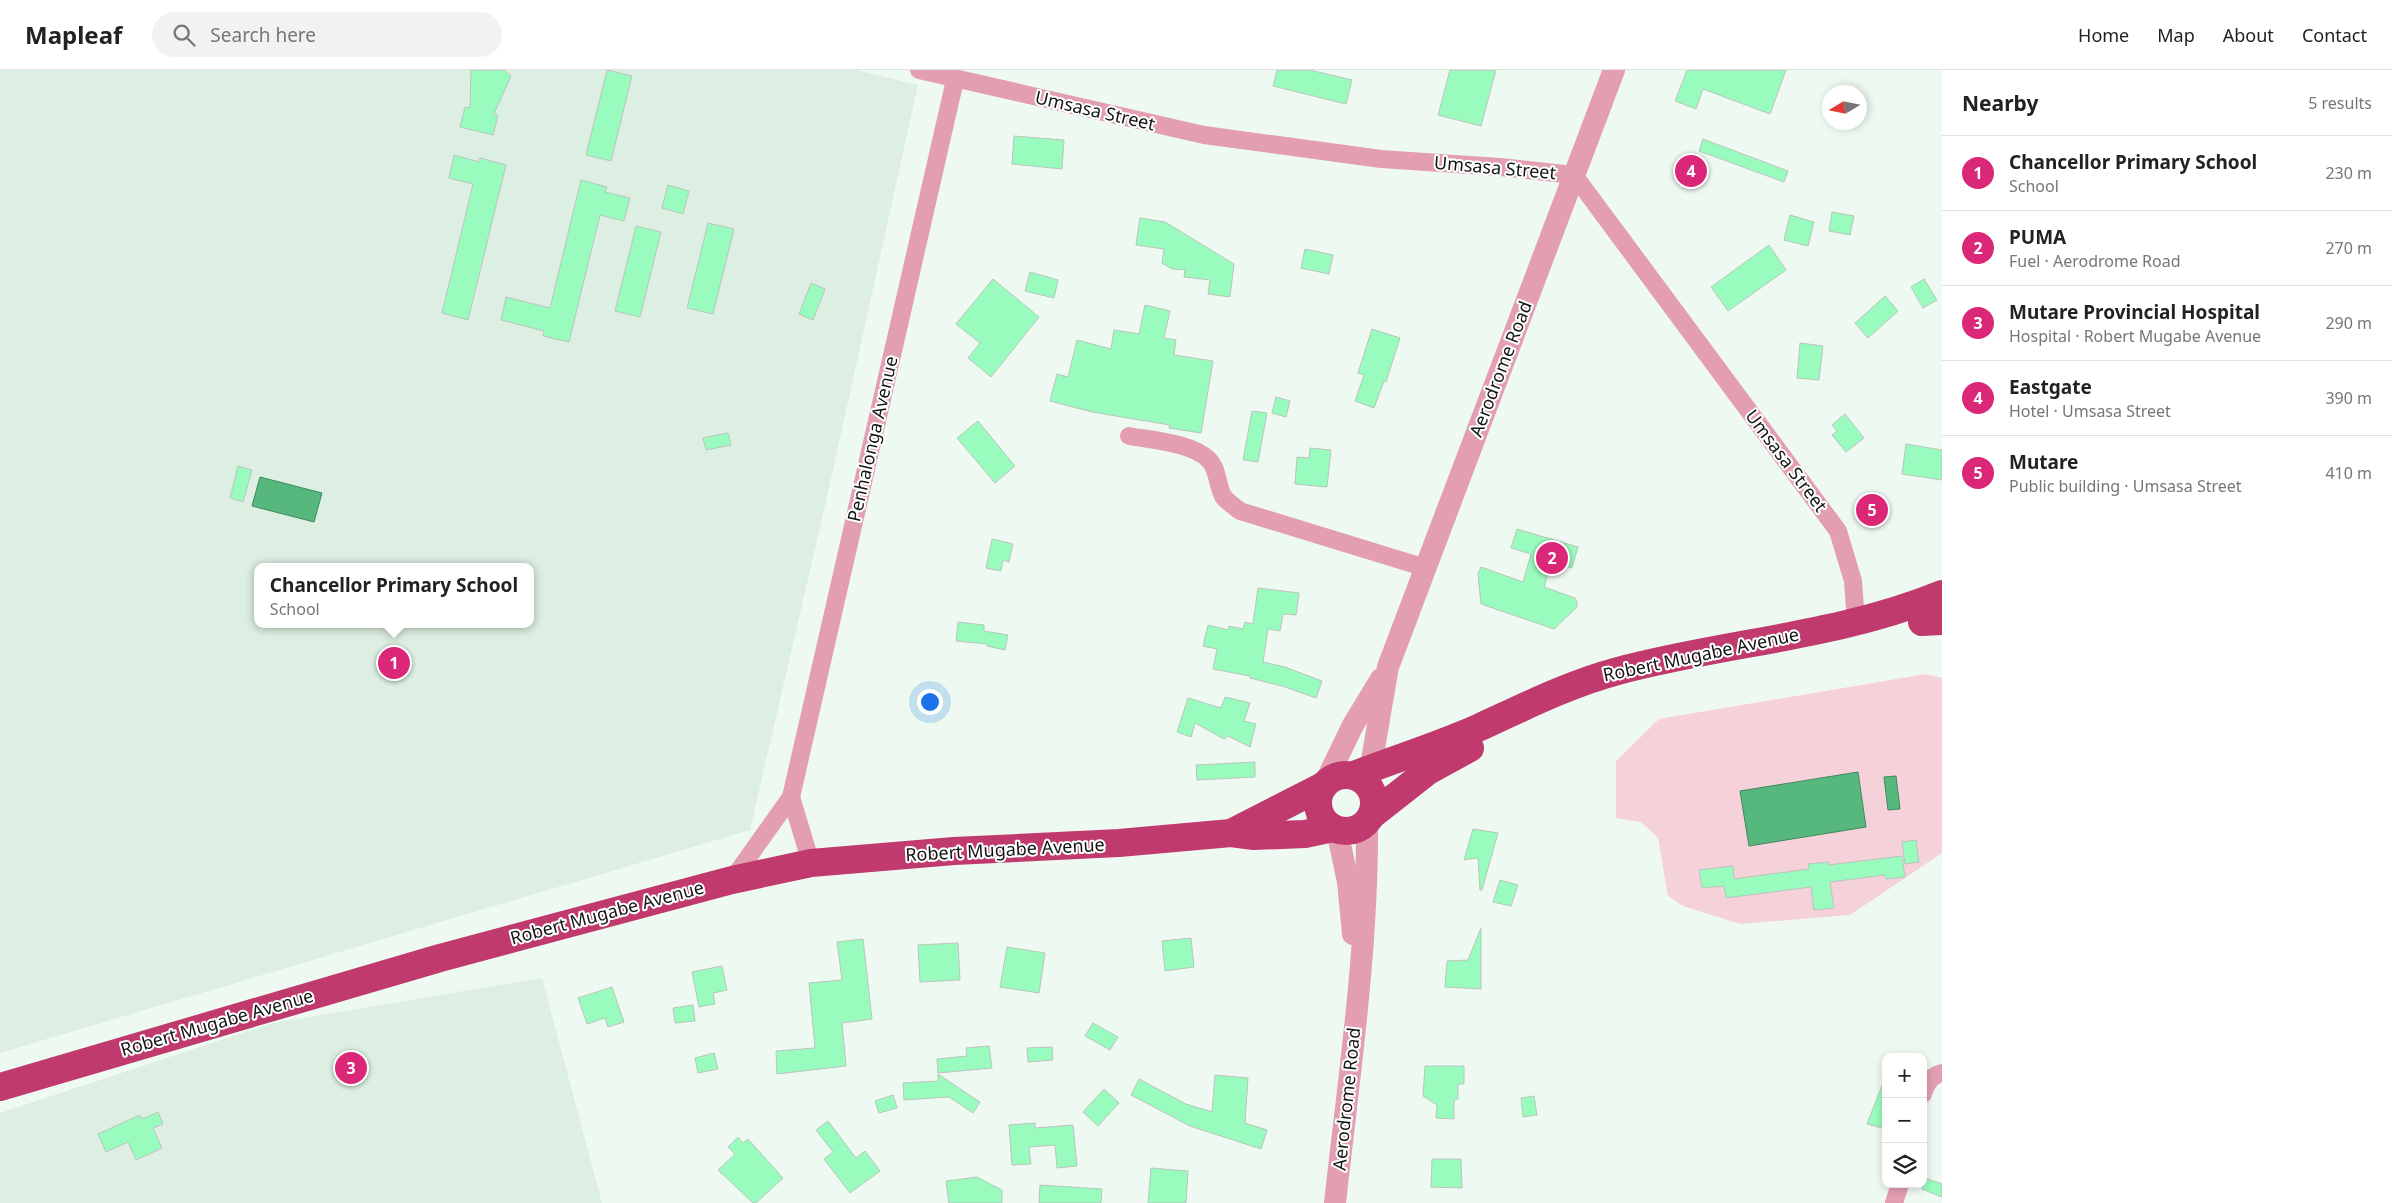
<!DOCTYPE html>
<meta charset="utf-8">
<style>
body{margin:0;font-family:"Noto Sans",sans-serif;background:#f2f2f2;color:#222}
.controls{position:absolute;right:15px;bottom:15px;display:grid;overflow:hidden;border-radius:10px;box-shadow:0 2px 8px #0003}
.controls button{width:45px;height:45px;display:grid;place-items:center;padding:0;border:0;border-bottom:1px solid #e0e0e0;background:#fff;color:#222;font:25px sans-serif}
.compass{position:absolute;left:1822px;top:15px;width:45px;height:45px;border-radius:50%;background:#fff;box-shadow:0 2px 8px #0003;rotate:260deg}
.you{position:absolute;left:929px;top:631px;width:18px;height:18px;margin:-12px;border:4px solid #fff;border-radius:50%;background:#1a73e8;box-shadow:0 0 0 8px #1a73e833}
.badge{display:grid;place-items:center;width:32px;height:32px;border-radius:50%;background:#db2777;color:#fff;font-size:16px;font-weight:700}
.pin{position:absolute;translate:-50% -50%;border:2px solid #fff;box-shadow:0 1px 5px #0006}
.popup{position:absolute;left:254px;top:493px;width:280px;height:65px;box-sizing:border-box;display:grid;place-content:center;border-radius:10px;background:#fff;filter:drop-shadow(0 1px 4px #0005);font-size:16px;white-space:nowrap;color:#767676}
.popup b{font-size:19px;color:#222}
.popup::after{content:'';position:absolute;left:50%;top:100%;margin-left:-10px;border:10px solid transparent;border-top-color:#fff}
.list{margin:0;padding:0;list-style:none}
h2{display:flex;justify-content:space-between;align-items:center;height:65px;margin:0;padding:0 20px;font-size:21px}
h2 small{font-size:16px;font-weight:400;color:#767676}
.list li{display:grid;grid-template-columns:32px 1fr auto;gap:15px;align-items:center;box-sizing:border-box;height:75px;padding:0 20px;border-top:1px solid #e0e0e0}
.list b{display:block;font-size:19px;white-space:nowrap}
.list p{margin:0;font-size:16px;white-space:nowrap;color:#767676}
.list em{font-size:16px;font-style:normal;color:#767676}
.icon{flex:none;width:28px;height:28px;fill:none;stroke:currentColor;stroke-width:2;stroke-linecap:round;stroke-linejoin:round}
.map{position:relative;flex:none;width:1942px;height:1133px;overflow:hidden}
header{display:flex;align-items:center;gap:30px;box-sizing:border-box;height:70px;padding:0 25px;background:#fff;border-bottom:1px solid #e0e0e0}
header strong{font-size:24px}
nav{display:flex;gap:28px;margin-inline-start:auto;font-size:18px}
.search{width:350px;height:45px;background:#f2f2f2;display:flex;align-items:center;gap:12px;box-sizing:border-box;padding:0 18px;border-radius:28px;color:#767676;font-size:19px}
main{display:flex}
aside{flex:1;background:#fff}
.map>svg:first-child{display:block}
</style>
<header>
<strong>Mapleaf</strong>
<div class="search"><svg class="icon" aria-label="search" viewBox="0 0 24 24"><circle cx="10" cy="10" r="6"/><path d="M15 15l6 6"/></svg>Search here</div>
<nav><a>Home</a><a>Map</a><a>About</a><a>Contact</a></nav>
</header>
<main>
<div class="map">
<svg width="1942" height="1133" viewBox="0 0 1942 1133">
<rect width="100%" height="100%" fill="#eefaf1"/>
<g fill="#dcefe2" fill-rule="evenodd">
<path d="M0,0H856L918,15L827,427L750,760L0,983ZM258,497H530V554H258Z"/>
<polygon points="542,908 602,1133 0,1133 0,1043 273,953"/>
</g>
<polygon fill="#f5d1da" points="1926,604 1942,608 1942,783 1850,845 1740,854 1683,836 1668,826 1658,768 1641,752 1616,748 1616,691 1659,649"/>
<g fill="#57b87e" stroke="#42875e">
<polygon points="260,407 322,423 314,452 252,436"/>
<polygon points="1858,702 1866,757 1749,776 1740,721"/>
<polygon points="1896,706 1900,739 1888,740 1884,707"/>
</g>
<g fill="#99fbbd" stroke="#bac5bd">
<polygon points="471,0 504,0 511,6 494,44 498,45 493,65 460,57 465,37 470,38"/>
<polygon points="607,0 632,6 611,91 586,85"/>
<polygon points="1277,0 1310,0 1352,10 1346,34 1273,16"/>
<polygon points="1450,0 1496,0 1481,56 1438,45"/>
<polygon points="1687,0 1786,0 1770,44 1703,19 1696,39 1675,31"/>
<polygon points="1014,66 1064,70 1062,99 1012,94"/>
<polygon points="1703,69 1788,101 1784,112 1699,81"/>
<polygon points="454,85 479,92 480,88 506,95 468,250 442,243 473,114 449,108"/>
<polygon points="581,110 607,117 605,122 630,128 624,151 600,145 569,272 543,266 544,261 501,250 506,227 550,238"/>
<polygon points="668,115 689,121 683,144 662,138"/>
<polygon points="1832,142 1854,146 1850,165 1829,161"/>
<polygon points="1790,145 1814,152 1808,176 1784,170"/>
<polygon points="1140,148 1165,152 1234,194 1230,227 1208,224 1210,210 1184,207 1185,200 1172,199 1162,193 1164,179 1136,175"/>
<polygon points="708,153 734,159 713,244 687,238"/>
<polygon points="636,156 661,162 640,247 615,241"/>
<polygon points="1769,175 1786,200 1728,241 1711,217"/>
<polygon points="1305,179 1333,185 1329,204 1301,198"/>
<polygon points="1030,202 1058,210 1054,228 1025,221"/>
<polygon points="993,209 1039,247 991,307 968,288 980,273 956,254"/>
<polygon points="1924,209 1937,230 1923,238 1911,217"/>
<polygon points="811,213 825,219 813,250 799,244"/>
<polygon points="1885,226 1898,241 1868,268 1855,253"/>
<polygon points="1145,235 1170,241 1164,268 1176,270 1174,285 1213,291 1201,363 1169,358 1170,355 1092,342 1050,331 1057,304 1068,307 1077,270 1111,279 1114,260 1139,264"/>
<polygon points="1372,259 1400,268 1386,312 1384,311 1374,338 1355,331 1364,305 1358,303"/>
<polygon points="1800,273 1823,276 1819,310 1797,308"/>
<polygon points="1276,327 1290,331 1286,347 1272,343"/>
<polygon points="1252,341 1267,343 1258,392 1243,390"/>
<polygon points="1845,344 1864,368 1846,382 1832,365 1837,361 1832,355"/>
<polygon points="978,351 1015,396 995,413 957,368"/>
<polygon points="728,363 731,375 706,380 703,368"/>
<polygon points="1906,374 1942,380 1942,410 1902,404"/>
<polygon points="1310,378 1331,380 1327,417 1295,414 1297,387 1309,388"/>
<polygon points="238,396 252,400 243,432 230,428"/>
<polygon points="1517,459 1578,477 1572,498 1551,492 1544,517 1575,528 1577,532 1577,537 1554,559 1481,534 1478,504 1481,497 1523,512 1531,484 1511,478"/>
<polygon points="992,469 1013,474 1009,492 1003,490 1001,501 986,498"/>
<polygon points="1258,518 1299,523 1296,545 1283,544 1280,561 1268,559 1263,592 1285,597 1322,611 1316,628 1282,616 1250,608 1250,606 1213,599 1217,579 1203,576 1208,555 1228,560 1229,556 1243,559 1245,552 1253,554"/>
<polygon points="958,552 984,555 984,561 1008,565 1005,580 987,576 987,574 956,571"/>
<polygon points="1225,627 1250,633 1244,651 1256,654 1250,677 1228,666 1224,669 1195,653 1191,667 1177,662 1188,628 1221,638"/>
<polygon points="1255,692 1255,707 1197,710 1196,695"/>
<polygon points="1473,759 1498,763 1482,820 1480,820 1478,788 1464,790"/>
<polygon points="1916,770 1919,792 1905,794 1902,772"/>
<polygon points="1902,786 1905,807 1886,809 1885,805 1830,812 1834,838 1814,840 1811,817 1726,828 1724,816 1702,818 1699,800 1733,796 1734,809 1809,799 1808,794 1828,792 1828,795"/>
<polygon points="1500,810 1518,815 1511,836 1493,832"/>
<polygon points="1481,858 1481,919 1445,917 1447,891 1468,890"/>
<polygon points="1191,868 1194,897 1165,901 1162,871"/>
<polygon points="863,869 872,949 842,953 846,996 777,1004 776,981 815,978 809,913 842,910 837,872"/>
<polygon points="958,873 960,910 920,912 918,875"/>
<polygon points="1007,877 1045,883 1039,923 1000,917"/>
<polygon points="722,896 727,920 713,923 715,934 699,937 692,902"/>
<polygon points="612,917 624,952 608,957 605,948 587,954 578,928"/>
<polygon points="693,935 695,951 675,953 673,938"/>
<polygon points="1093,953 1118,967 1110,980 1085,966"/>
<polygon points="989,976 992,998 938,1003 937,989 967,986 966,978"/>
<polygon points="1052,977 1053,990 1028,992 1027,978"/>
<polygon points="714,983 718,999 698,1003 695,988"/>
<polygon points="1425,996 1464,996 1464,1014 1458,1014 1458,1029 1454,1030 1454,1049 1436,1048 1437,1035 1423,1026"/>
<polygon points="938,1004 980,1032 973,1043 949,1027 904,1030 903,1013 938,1011"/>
<polygon points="1215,1005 1248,1008 1245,1053 1267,1060 1261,1079 1190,1056 1131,1025 1139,1009 1186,1034 1212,1042"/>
<polygon points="1885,1008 1886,1008 1886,1059 1867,1054"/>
<polygon points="1104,1019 1119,1033 1098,1056 1083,1042"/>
<polygon points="893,1025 897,1038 879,1043 875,1031"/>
<polygon points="1534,1026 1537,1045 1523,1047 1521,1028"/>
<polygon points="158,1042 163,1054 153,1058 162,1078 136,1090 128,1072 106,1082 98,1064 140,1045 142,1049"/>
<polygon points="828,1051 856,1088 865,1081 880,1101 850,1123 824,1089 833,1082 816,1060"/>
<polygon points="1035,1053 1035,1058 1073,1055 1077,1096 1057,1098 1055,1075 1029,1077 1031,1094 1012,1095 1009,1055"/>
<polygon points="738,1067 743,1073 748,1069 783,1108 756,1133 753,1133 718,1100 735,1084 728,1077"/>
<polygon points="1432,1089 1461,1089 1462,1118 1431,1117"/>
<polygon points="1151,1098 1188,1101 1186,1133 1148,1133"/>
<polygon points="977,1107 1002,1120 1002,1133 949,1133 946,1111"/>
<polygon points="1925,1108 1942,1114 1942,1127 1922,1119"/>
<polygon points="1040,1115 1102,1119 1101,1133 1039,1133"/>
</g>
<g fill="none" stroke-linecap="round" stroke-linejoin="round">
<g stroke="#e39fb1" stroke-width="18">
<polyline points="919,0 1204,65 1381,89 1500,97 1574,105 1838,461 1853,511 1856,552"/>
<path d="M1129,366C1151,370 1193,373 1209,390C1218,399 1217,415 1223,426C1226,431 1235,437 1240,441L1426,498"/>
<polyline points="791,727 811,793"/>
<polyline points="732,810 791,727 955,10"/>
<path d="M1923,1024C1926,1014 1931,1005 1942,1003"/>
<polyline points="1894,1133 1900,1114"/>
</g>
<g stroke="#e39fb1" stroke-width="22">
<polyline points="1368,713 1388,597 1614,0"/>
<polyline points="1324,715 1353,655 1381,609"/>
<polyline points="1337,760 1348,812 1353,864"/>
<path d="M1335,1133C1349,1006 1368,879 1367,752"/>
</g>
<g stroke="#c03a6e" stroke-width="28">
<polyline points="1922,552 1942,551"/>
<circle cx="1346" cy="733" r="28"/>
<path d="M1354,705C1395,689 1437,676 1478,658C1524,637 1569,614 1618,601C1726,572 1837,567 1942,524"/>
<polyline points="1372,745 1428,701 1470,678"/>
<polyline points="1233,762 1323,716"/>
<polyline points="0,1017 440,888 732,810 811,793 954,781 1119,773 1231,763 1254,766 1305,764 1333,758"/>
</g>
</g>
<g text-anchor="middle" stroke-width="4" stroke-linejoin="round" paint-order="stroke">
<g font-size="18" fill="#121613" stroke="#fff">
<text transform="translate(1095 41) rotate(13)" y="6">Umsasa Street</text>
<text transform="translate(1495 98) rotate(5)" y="6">Umsasa Street</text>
<text transform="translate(1501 299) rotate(-69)" y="6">Aerodrome Road</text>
<text transform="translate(873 369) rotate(-77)" y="6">Penhalonga Avenue</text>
<text transform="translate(1786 391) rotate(53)" y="6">Umsasa Street</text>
<text transform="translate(1701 585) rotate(-12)" y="6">Robert Mugabe Avenue</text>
<text transform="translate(1005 780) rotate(-3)" y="6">Robert Mugabe Avenue</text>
<text transform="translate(607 843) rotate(-15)" y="6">Robert Mugabe Avenue</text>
<text transform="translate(217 953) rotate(-16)" y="6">Robert Mugabe Avenue</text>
<text transform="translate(1347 1029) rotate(-84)" y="6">Aerodrome Road</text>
</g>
</g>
</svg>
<div class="controls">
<button>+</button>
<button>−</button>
<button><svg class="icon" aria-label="layers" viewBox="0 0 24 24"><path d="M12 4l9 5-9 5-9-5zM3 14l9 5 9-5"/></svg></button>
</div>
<svg class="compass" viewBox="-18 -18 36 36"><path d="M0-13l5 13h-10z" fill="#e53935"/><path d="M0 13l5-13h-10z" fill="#767676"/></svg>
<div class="you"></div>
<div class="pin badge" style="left:394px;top:593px">1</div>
<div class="popup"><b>Chancellor Primary School</b>School</div>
<div class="pin badge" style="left:1552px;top:488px">2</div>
<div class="pin badge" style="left:351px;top:998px">3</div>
<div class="pin badge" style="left:1691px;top:101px">4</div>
<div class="pin badge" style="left:1872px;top:440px">5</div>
</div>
<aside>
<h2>Nearby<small>5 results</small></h2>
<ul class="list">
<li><span class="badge">1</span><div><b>Chancellor Primary School</b><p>School</p></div><em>230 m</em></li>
<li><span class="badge">2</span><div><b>PUMA</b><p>Fuel · Aerodrome Road</p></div><em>270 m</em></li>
<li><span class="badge">3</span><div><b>Mutare Provincial Hospital</b><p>Hospital · Robert Mugabe Avenue</p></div><em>290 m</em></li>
<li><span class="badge">4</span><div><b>Eastgate</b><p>Hotel · Umsasa Street</p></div><em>390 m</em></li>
<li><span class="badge">5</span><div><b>Mutare</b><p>Public building · Umsasa Street</p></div><em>410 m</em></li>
</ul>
</aside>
</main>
